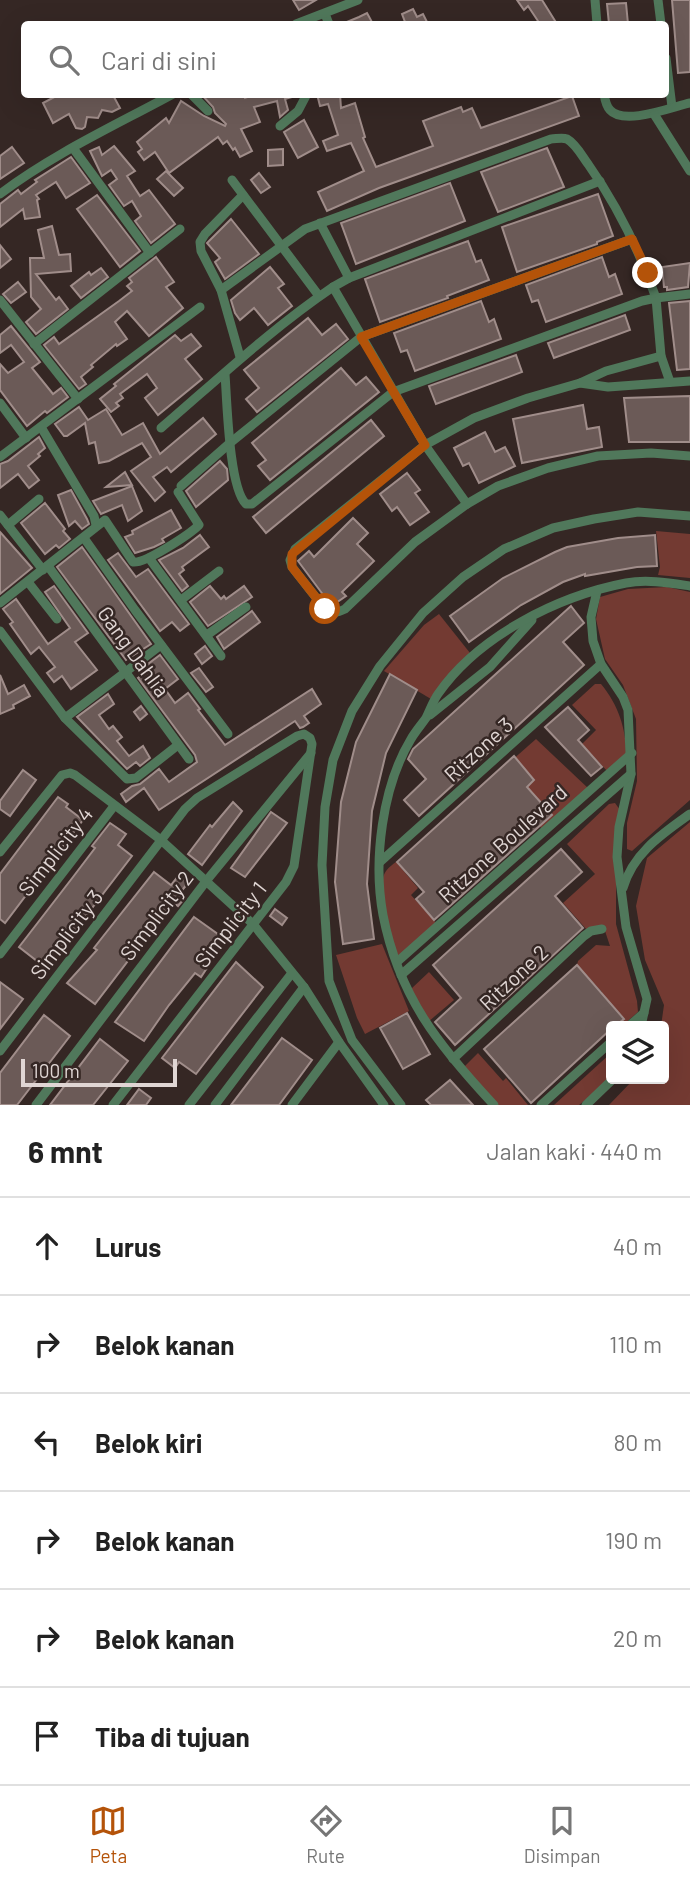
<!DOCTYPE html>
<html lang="id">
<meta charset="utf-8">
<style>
body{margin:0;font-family:Barlow,sans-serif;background:#f6f6f6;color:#222}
.controls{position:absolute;right:21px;bottom:21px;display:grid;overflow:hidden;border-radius:7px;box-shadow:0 7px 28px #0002}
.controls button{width:63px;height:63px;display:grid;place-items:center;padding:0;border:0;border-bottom:2px solid #e0e0e0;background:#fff;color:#222;font:35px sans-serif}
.scale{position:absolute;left:21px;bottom:18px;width:156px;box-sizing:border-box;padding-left:7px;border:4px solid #e0d6d4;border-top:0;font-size:19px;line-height:24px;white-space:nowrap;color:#e0d6d4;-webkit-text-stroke:5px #352724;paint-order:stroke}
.stop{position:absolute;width:21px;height:21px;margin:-16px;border:5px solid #b45309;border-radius:50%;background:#fff}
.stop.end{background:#b45309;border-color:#fff;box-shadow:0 2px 7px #0008}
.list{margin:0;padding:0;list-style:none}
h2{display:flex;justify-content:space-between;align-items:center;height:91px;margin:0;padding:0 28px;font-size:30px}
h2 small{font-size:23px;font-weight:400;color:#767676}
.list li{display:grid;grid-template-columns:46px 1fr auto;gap:21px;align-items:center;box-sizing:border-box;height:98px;padding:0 28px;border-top:2px solid #e0e0e0}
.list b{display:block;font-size:26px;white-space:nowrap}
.list em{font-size:23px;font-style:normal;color:#767676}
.icon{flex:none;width:38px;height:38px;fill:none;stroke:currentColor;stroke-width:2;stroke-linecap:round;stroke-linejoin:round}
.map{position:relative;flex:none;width:690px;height:1105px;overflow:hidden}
.search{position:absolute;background:#fff;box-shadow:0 7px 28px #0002;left:21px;right:21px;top:21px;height:77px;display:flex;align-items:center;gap:18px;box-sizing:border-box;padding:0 24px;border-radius:7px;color:#767676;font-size:26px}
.sheet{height:679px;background:#fff}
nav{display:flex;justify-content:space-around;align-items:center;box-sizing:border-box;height:98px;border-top:2px solid #e0e0e0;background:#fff;font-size:19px;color:#767676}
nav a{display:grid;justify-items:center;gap:4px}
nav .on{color:#b45309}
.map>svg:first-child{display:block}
</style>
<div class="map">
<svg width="690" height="1105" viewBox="0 0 690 1105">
<rect width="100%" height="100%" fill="#352724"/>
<g fill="#733a32">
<polygon points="656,531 690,534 690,578 658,575 660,567"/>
<polygon points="667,587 690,592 690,800 632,851 627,849 627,823 637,781 636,719 623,685 605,659 596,619 600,597 628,589"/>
<polygon points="439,614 470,653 431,699 384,671 424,625"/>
<path d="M595,684H601C619,706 625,727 627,755L608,772L582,744L596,730L572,705Z"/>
<polygon points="536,739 589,789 543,831 502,769"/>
<polygon points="615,803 620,810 616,840 616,924 637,1001 638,1012 622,1026 617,1026 594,1000 602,992 577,965 578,961 596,945 610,946 605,931 587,930 563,903 595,874 567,844 609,804"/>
<polygon points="690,822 690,1105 609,1105 634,1079 664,1079 664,1026 661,1026 664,1005 645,960 636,906 647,858"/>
<path d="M396,862L418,888L411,895L438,925L401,961C391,944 379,899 383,879C384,871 389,867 396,862Z"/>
<polygon points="382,944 409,1011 365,1034 357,1018 336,955"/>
<polygon points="429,972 454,1000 428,1022 411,989"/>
<polygon points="478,1053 503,1081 506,1078 528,1105 493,1105 462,1069"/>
<polygon points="611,1053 611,1074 599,1089 579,1105 554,1105"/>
</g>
<g fill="#6b5a57" stroke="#a08d8a" stroke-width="2">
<polygon points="293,0 316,0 299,10"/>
<polygon points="517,0 542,0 557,24 540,24 528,6 524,10"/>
<polygon points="672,0 690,0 690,72 678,73"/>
<polygon points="626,3 628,24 609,24 607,4"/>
<polygon points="413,9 417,17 423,14 428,24 399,24 405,22 402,14"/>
<polygon points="367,13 373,24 342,24 359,17"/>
<polygon points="60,94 108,94 114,97 120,108 112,112 102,110 98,118 87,117 85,127 82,129 76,128 69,114 53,123 43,103"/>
<polygon points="201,94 244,94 245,98 256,94 292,94 292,97 285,99 288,110 280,117 277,101 254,107 260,122 241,129 252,151 240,157 235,148 233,150 227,141 223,144 218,137 169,173 155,152 144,160 138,152 142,149 137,142 166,118 169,123 181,101 204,116 225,126 226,124 215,113 213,107"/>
<polygon points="317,94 340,94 341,108 355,103 365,137 363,138 376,167 433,146 423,121 461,107 463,112 472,108 481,128 572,96 579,116 379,188 327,211 318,192 364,171 351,143 327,151 323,141 338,135 328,104 320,106"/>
<polygon points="304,120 318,147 298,158 284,132"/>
<polygon points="114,146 135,171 127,176 140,196 149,190 175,224 151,243 135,221 141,216 132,201 124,206 109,185 117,179 111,170 102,176 90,151 99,147 102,155"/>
<polygon points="12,147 24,163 0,179 0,156"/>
<polygon points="547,148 564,187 498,212 481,172"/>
<polygon points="283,149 283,165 268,166 268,150"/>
<polygon points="71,157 90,183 66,198 56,182 36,195 39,199 37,200 40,217 25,219 23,209 0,227 0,204 18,190 21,194 37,182 35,180"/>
<polygon points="166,171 183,188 174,196 157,179"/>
<polygon points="259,173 270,187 261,193 251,180"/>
<polygon points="450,183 465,221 356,264 341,223"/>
<polygon points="598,194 613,236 597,242 597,244 517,272 502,227"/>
<polygon points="97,195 140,251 120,267 77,209"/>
<polygon points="231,219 259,254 225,279 215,262 220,258 207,243"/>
<polygon points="52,226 59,255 70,254 71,271 36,274 56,300 59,297 68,309 36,334 26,322 41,309 31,297 30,258 44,258 38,230"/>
<polygon points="468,241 476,262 481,260 489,280 447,296 448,298 380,322 365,279"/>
<polygon points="0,245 11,259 0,268"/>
<polygon points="156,257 174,282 166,287 183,308 149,336 127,311 115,322 127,339 117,346 116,344 91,365 93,367 81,377 86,384 79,389 44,345 54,337 59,344 119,301 132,291 127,286 132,282 129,278"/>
<polygon points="602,257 609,277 615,274 622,294 546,322 538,300 532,302 526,285"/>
<polygon points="690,263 688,287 667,290 667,287 664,287 662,267"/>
<polygon points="270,267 284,284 278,288 292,306 268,325 254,308 240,320 235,313 231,300"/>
<polygon points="101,268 108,277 81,298 71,286 89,272 91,275"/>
<polygon points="18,282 26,292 11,303 3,294"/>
<polygon points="481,301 489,322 494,319 501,339 415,371 407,350 401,352 394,333"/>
<polygon points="690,301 690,369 677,370 669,303"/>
<polygon points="625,315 630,330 554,358 548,343"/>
<polygon points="308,318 322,335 336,324 348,339 257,412 246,399 259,388 244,370"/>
<polygon points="11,326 40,362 32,368 53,394 61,388 68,397 47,413 45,411 27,426 0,390 0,364 8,373 24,362 11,345 0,353 0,335"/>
<polygon points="191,334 201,346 185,359 202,379 158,415 145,398 157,388 147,374 120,394 123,398 116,403 119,406 111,412 100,399 116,386 114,384 175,335 181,341"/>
<polygon points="516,355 522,372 436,404 429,386"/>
<polygon points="341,368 356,385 366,377 379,392 270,480 258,466 266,460 252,443"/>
<polygon points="690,396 690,442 629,442 624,398"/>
<polygon points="583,405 587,429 599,427 602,447 522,463 513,419"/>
<polygon points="79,407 88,420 106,409 122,435 143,423 160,454 203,418 216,434 171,472 167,467 153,477 165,492 155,501 131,471 151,457 142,443 109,461 99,463 95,442 89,444 85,423 67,436 64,436 55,424"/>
<polygon points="371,420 384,436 266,533 253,517"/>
<polygon points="485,432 495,452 505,447 515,466 479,483 469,463 463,466 454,448"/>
<polygon points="39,437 45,448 38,454 40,456 28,466 39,480 29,488 18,474 0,488 0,464 8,461"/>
<polygon points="220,461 227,469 228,480 196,507 186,491"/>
<polygon points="125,472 132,485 106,487"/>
<polygon points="407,473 420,490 415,493 429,512 410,525 397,507 392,511 380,494"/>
<polygon points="132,486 142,511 128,521 122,505 101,514 93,501"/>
<polygon points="71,490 87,519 89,524 82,529 75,521 69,526 58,495"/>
<polygon points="45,503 65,529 63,531 70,539 59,548 56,545 45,554 21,523"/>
<polygon points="171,510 181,528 162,539 164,542 154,547 135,553 125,537 133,534 132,531"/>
<polygon points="353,518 368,533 357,544 374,561 342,592 346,596 333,605 330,604 298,561 309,551 314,557"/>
<polygon points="0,532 32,568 0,594"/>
<polygon points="200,535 209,547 182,567 184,570 179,574 188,586 182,591 159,560 183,548"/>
<polygon points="655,535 657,566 637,567 585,576 585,574 563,582 521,605 469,642 450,616 503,578 555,552 567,547 618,538"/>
<polygon points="82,547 151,644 126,660 57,567"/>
<polygon points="118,553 136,577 148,569 189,624 180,631 172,622 160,631 108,560"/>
<polygon points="54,586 88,633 75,642 97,670 71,689 62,676 54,682 47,673 55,667 39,647 31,654 10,624 13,622 3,609 16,599 48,644 70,628 45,592"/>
<polygon points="210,586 221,599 224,596 226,599 244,586 252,597 208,626 190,602"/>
<polygon points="571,606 584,623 563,642 584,665 419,816 404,800 426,779 408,759 413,749"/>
<polygon points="252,611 260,622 224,649 217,637"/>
<polygon points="205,646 212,656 202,664 195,654"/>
<polygon points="160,655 178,679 165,689 175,703 188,693 200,709 198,710 225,745 312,689 321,704 304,716 309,723 303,727 300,728 295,721 159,810 144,788 126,802 121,794 132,786 140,784 159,769 169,782 197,762 195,755 138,678 151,668 148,664"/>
<polygon points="199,668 213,687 206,692 191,673"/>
<polygon points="390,674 417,690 386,753 372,811 367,884 374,939 343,944 335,882 341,802 356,742"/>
<polygon points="0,675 8,694 24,685 30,696 13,705 14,708 0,714"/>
<polygon points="108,694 114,704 99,715 109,729 113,726 122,737 117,741 129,756 143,746 150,758 140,766 136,762 127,769 77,717"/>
<polygon points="141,706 147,714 140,720 134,712"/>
<polygon points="568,707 589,730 578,740 602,767 591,776 545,727"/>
<polygon points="514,756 534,780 527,787 552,815 434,920 416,899 424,892 397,862"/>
<polygon points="23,770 36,780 10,816 0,809 0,801"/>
<polygon points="58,797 68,804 66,807 83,820 5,923 0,919 0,874"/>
<polygon points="233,802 242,811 202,865 188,854 210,825 212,827"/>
<polygon points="271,812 287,823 245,877 231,868"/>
<polygon points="110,823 126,834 118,845 132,856 46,968 19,947 73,877 95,848 92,846"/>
<polygon points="561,849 582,872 555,896 583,928 455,1045 435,1022 461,998 433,965"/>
<polygon points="154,872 171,885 179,875 188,883 179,894 185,898 178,906 173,902 95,1004 67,983 97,950 94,948 101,939"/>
<polygon points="275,909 287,918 282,925 270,916"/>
<polygon points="194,917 222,937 202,964 207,968 201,977 195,973 169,1005 144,1041 115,1022"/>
<polygon points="236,962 263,987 196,1074 179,1062 175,1068 162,1058"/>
<polygon points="577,965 624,1019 615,1026 611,1026 611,1029 531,1103 484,1049"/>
<polygon points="0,982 23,999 0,1029"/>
<polygon points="407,1013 430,1054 403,1069 380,1028"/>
<polygon points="44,1015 70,1036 17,1105 0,1105 0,1073"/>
<polygon points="282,1038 312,1060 279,1105 231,1105"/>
<polygon points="100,1039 128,1061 93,1105 50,1105"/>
<polygon points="450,1080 461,1092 473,1105 431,1105 426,1100"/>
<polygon points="139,1089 151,1098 146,1105 127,1105"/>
</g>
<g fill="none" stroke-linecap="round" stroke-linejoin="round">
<g stroke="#50785b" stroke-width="9">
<polyline points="595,0 597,24"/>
<polyline points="658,0 661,24"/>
<polyline points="325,14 329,24"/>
<polyline points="296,24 358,0"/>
<polyline points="666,58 672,107"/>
<polyline points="191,94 208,111"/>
<path d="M604,94C605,100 606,106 610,110C624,126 672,107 690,103"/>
<polyline points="654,114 690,171"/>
<polyline points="280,126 298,111 307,94"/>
<polyline points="73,148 150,253"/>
<polyline points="232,180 319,296"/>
<path d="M0,194C53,154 114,126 173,94"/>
<polyline points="320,223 349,278"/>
<polyline points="333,287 425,445 467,504"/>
<path d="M221,290L305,229L551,139C556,139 562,137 567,139C576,144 582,156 588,164C617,205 639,250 656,298L690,294"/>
<polyline points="0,300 78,399"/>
<polyline points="34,344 180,229"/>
<path d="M661,356L606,371L580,383L528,398L474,418L425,445L295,549L290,560L292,567L325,609C332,614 337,613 345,609L415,542L467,504L498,486L548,468L598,456L651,453L690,456"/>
<polyline points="240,357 221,290 201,251 200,242 205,234 243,195"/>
<path d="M225,374C227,401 229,488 246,504H252L393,392L642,301L656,298L661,356L670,382"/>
<polyline points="580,383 608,387 690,381"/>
<polyline points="0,403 26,438"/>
<polyline points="41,427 94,516 96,525"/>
<path d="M161,428C217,380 271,329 333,287L349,278L600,181"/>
<polyline points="0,457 200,307"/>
<polyline points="181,486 230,443 361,337 632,239"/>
<polyline points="0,515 43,570"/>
<polyline points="8,525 39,499"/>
<polyline points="84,538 135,610 228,734"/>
<polyline points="149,558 221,656"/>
<polyline points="48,566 189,759"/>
<polyline points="28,582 57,619"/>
<polyline points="597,591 591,617 593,641 601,664 623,697 628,710 631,774 619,827 617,857 626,927 647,999 641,1026"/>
<polyline points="181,600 219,571"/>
<path d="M0,603L105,520L133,562C145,564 190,534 199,525L178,492"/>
<polyline points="0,631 65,718 127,779 136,778 178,745"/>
<polyline points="207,635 246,607"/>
<polyline points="430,715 490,667 532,620"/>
<polyline points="65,718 161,645"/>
<polyline points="0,852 62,775 70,773 75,775 161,840 253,924 304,987 339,1042 384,1105"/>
<polyline points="380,862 601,664"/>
<path d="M623,888C633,853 662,834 690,814"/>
<polyline points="0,954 114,806"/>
<polyline points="397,962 632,753"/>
<polyline points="401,975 631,774"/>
<polyline points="629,1026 644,1013"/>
<polyline points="0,1051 185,809 197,798 297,736 304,734 310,738 312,744 294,866 286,882 113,1105"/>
<polyline points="453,1059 584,936 591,931 602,929"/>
<polyline points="36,1105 207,880 311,753"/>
<polyline points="189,1105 292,973"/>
<polyline points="215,1105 304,987"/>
<polyline points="292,1105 339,1042"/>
<polyline points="401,1105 352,1040 329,981 322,865 325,807 333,760 352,711 380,666 423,613 463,577 504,549 553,528 594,519 638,512 690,516"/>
<path d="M494,1105C439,1046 399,997 383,915C373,861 382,787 411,739C415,732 421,725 426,718C430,710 433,701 438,694C478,636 558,596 626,583C647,579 670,583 690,586"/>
<polyline points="541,1105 611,1042"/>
<polyline points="586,1105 613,1079"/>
</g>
</g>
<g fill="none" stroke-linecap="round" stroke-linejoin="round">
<polyline stroke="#b45309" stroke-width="9" points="325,609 292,567 292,554 425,445 361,337 632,239 648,273"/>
</g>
<g text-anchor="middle" stroke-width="5" stroke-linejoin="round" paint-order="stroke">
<g font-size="21" fill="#e0d6d4" stroke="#352724">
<text transform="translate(133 652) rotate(54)" y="7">Gang Dahlia</text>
<text transform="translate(479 750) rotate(-42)" y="7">Ritzone 3</text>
<text transform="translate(503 844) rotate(-42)" y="7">Ritzone Boulevard</text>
<text transform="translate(56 852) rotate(-52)" y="7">Simplicity 4</text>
<text transform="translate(157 916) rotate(-53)" y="7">Simplicity 2</text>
<text transform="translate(231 925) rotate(-52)" y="7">Simplicity 1</text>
<text transform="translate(67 935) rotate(-53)" y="7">Simplicity 3</text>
<text transform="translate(514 978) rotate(-43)" y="7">Ritzone 2</text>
</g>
</g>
</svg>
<div class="controls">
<button><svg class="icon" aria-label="layers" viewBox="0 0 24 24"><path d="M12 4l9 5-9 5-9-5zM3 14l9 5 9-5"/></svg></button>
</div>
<div class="scale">100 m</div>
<div class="stop" style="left:325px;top:609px"></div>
<div class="stop end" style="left:648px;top:273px"></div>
<div class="search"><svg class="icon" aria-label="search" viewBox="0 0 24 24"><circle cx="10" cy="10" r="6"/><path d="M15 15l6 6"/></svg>Cari di sini</div>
</div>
<section class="sheet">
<h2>6 mnt<small>Jalan kaki · 440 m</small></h2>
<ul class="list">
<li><svg class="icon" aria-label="ahead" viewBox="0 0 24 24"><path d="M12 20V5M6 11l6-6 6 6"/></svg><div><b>Lurus</b></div><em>40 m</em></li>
<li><svg class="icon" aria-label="right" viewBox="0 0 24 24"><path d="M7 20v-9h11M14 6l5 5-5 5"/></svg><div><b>Belok kanan</b></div><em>110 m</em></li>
<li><svg class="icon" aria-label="left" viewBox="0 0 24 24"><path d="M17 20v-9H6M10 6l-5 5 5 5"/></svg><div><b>Belok kiri</b></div><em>80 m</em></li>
<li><svg class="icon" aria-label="right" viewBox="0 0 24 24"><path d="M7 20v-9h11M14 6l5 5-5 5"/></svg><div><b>Belok kanan</b></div><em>190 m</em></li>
<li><svg class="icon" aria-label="right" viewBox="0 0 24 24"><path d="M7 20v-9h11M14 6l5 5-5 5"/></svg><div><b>Belok kanan</b></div><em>20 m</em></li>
<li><svg class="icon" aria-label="arrive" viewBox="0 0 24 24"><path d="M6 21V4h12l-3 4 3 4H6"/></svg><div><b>Tiba di tujuan</b></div></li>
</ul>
</section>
<nav>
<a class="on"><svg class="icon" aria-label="map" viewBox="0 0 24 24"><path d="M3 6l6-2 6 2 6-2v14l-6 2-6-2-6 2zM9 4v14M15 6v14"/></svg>Peta</a>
<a><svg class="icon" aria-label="directions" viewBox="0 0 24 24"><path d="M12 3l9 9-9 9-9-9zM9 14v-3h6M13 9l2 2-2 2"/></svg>Rute</a>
<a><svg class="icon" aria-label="saved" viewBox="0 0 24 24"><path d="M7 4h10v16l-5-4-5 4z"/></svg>Disimpan</a>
</nav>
